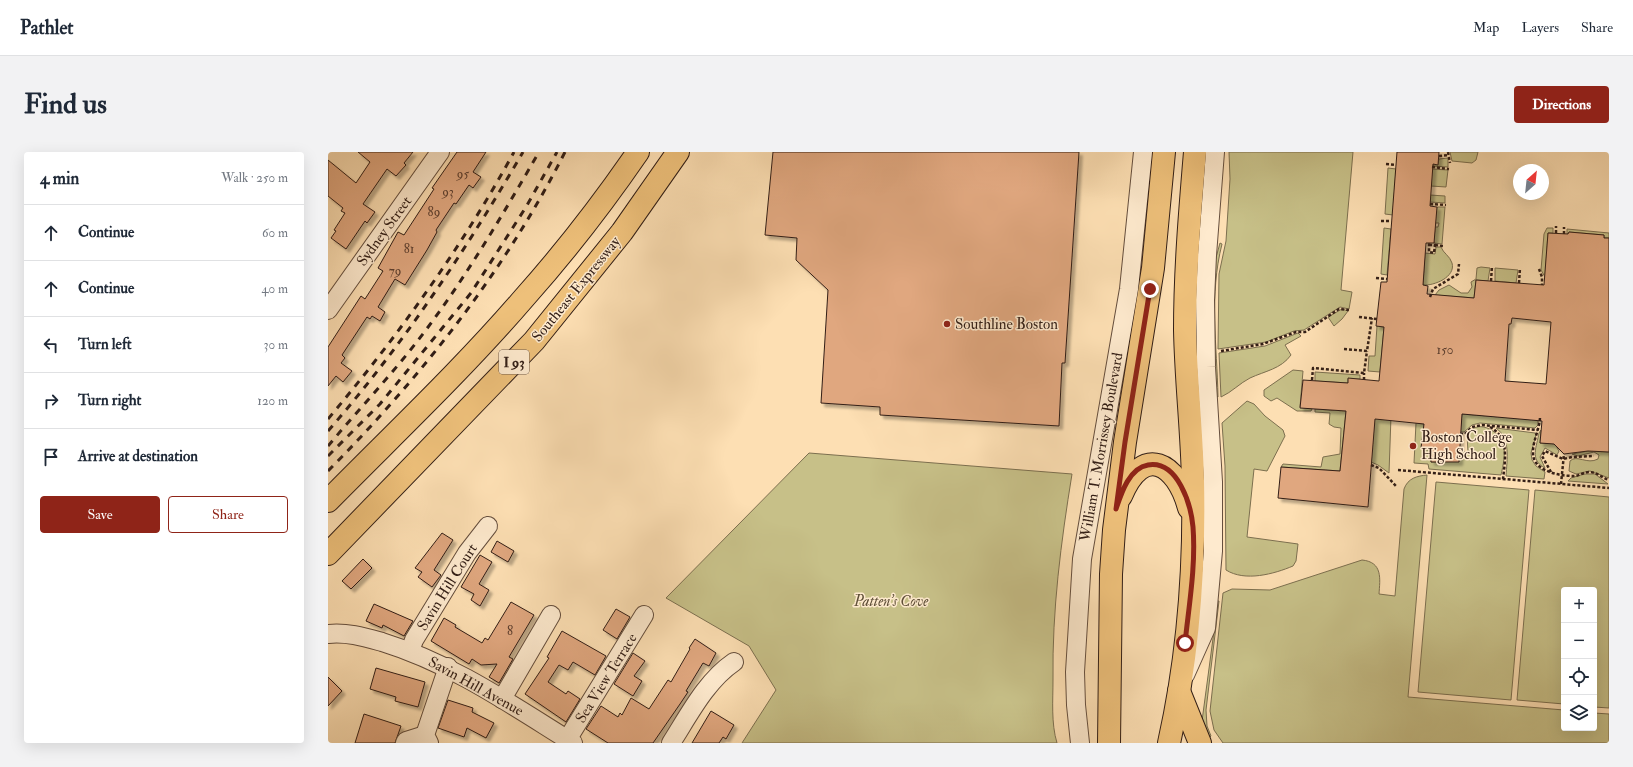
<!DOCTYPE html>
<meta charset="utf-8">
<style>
body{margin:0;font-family:"IM FELL Double Pica",serif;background:#f2f2f3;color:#1f2937}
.controls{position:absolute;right:12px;bottom:12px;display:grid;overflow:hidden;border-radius:4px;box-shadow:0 4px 16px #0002}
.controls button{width:36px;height:36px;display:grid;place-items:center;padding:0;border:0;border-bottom:1px solid #e0e1e3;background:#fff;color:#1f2937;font:20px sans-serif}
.compass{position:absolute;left:1185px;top:12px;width:36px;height:36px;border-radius:50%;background:#fff;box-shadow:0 4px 16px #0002;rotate:27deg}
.stop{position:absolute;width:12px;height:12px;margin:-9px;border:3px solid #8f2418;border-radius:50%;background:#fff}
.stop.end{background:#8f2418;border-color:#fff;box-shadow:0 1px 4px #0008}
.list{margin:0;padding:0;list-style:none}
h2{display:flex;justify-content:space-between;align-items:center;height:52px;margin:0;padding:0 16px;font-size:17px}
h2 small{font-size:13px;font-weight:400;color:#747a83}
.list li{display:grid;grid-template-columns:26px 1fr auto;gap:12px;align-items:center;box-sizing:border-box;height:56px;padding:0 16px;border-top:1px solid #e0e1e3}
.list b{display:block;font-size:15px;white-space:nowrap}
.list em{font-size:13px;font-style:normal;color:#747a83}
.actions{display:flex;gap:8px;padding:12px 16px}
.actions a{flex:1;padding:9px 0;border:1px solid #8f2418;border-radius:4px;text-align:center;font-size:14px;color:#8f2418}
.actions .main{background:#8f2418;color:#fff}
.icon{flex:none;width:22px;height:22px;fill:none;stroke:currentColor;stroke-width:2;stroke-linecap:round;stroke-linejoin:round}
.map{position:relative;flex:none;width:1281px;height:591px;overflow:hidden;border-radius:4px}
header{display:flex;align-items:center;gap:24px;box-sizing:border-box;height:56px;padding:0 20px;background:#fff;border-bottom:1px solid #e0e1e3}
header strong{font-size:19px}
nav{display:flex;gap:22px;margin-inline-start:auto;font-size:14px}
.intro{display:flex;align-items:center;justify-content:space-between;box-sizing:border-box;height:96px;padding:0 24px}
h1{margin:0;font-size:28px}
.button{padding:10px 18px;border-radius:4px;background:#8f2418;color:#fff;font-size:14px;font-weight:700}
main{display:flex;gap:24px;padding:0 24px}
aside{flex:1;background:#fff;border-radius:4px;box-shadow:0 4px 16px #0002}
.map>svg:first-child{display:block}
</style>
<header>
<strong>Pathlet</strong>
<nav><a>Map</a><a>Layers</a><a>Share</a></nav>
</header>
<div class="intro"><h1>Find us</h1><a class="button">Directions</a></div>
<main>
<aside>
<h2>4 min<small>Walk · 250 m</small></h2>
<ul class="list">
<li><svg class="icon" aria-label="ahead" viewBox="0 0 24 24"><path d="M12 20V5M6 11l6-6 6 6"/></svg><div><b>Continue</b></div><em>60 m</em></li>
<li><svg class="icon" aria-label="ahead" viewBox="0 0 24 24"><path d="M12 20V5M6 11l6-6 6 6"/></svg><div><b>Continue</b></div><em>40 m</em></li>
<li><svg class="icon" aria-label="left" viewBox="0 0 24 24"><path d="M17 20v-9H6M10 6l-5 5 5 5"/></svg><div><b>Turn left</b></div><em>30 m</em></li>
<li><svg class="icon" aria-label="right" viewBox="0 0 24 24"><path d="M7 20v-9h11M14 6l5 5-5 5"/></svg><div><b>Turn right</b></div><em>120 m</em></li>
<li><svg class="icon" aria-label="arrive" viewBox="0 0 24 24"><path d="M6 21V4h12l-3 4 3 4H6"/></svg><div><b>Arrive at destination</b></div></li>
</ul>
<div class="actions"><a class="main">Save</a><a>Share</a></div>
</aside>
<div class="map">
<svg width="1281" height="591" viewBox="0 0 1281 591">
<defs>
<filter id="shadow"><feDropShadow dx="3.5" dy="3.5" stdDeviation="1" flood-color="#0004"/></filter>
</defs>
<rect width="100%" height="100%" fill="#fddfb3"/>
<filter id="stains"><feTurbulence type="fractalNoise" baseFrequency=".005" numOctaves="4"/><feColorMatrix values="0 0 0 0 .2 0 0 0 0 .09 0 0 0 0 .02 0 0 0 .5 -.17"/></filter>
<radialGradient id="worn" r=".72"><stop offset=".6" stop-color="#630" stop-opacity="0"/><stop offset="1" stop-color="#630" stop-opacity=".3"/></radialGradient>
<g fill="#c7c088" stroke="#7c6f4f">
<polygon points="901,0 1025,0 1013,138 1024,140 1021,157 1012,155 976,178 966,179 938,190 890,197 891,122 898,89 902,27"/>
<polygon points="1122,0 1150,0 1148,8 1144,11 1124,9"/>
<polygon points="1120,6 1120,15 1105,14 1105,12 1110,12 1111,7"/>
<polygon points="1060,16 1068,17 1065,63 1057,62"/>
<polygon points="1104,17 1120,18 1118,35 1103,34"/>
<polygon points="1102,43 1117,44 1117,51 1102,50"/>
<polygon points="1109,55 1117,55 1114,92 1106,91 1107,75 1110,75 1111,71 1107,71"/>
<polygon points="1056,76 1063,77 1059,123 1053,122"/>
<polygon points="1219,76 1225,76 1225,81 1220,81 1217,125 1213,118 1216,82"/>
<polygon points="1239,77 1281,81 1281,86 1276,86 1276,83 1241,80 1239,82"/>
<path d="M892,91L894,92C881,143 889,194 890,245L887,243L885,206L886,113Z"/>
<path d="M1108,95H1113C1115,101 1122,104 1124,111C1128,125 1106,134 1095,133L1097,101L1107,102Z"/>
<polygon points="1153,115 1162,116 1160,129 1148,128 1146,146 1107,143 1111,138 1121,133 1133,141 1140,141 1144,135 1143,130 1148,127 1149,116"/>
<polygon points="1167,116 1190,118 1188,131 1167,129"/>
<polygon points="1014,157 1020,159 1014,167 1006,174 1000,165"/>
<polygon points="1049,174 1056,175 1052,220 1040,219 1041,204 1047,204"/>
<path d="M970,181L973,184L957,193L963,203C953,217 937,219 922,226C912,231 904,240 893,245L891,201L937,194Z"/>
<polygon points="965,218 975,219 972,255 984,257 983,259 969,259 949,246 943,249 936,244 936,238"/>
<polygon points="987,220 1032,223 1032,227 1020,227 1020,231 987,229"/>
<path d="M919,249L926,252L937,264L955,278L957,284L939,319L926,317L919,385L970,392L968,409L965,414C946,422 917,430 898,418L897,314L894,271Z"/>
<polygon points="987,257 1018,259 1012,319 953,315 955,312 993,315 995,305 1012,302 1013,276 1006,275 1001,272 1002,261 987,260"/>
<polygon points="1134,262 1210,268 1210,273 1207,276 1152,271 1144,273 1136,280 1132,280"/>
<polygon points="1047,263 1063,264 1061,321 1050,313 1043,310"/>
<path d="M1088,271L1096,272L1094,296H1103V310L1131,309V300H1140L1139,284C1147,266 1170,277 1175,292C1178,301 1175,314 1173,323L1101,317L1100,312L1086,311Z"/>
<path d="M1168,276L1207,281L1208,283L1203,301L1204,308L1208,314L1217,320L1216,327L1178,324C1179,307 1183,287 1168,276Z"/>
<path d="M1213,278L1212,291L1230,292L1229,296L1231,299L1229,303L1217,296L1212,305L1217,316C1201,308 1209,294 1211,281Z"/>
<path d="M1260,299L1281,300V326L1262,319L1248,322L1241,319L1242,309C1249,302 1259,313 1270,307L1271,303L1266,300L1250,304L1244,302Z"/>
<path d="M481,301L744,322C733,390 724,458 725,528C725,549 723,571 729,591H414L448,538L421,494L338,446Z"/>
<polygon points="1256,322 1267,322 1280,332 1240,329 1243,326"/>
<path d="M1099,323L1080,545L1236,558V576H1266V561L1281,562V591H895L886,578L882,559L895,441L904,437L942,438L1034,408C1055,410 1052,427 1051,442L1067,444L1076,337C1080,326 1089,324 1099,323Z"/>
<polygon points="1108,330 1201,338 1183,548 1090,540"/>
<polygon points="1207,338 1281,345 1281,556 1266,555 1266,438 1236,438 1236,552 1189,548"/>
<polygon points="890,449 891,449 878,558 879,574 883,584 878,589 874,569"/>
</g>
<g fill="#e0a77f" stroke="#321e16" fill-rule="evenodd" filter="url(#shadow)">
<polygon points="30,0 85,0 76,11 78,13 68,24 59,17 35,52 47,60 39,71 37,69 18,97 3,86 8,79 6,78 17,61 13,59 15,56 0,44 0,8 28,31 42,10"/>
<polygon points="129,0 158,0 145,20 153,25 145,36 141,33 128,52 126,51 108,78 109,80 99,98 77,133 67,127 50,155 57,160 52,169 44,164 42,167 39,165 14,203 17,206 13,211 24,219 15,230 8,224 0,234 0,195 33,144 37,147 55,119 50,116 70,80 76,83 106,37 104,36"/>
<polygon points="445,0 751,0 737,211 734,211 731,274 552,263 552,255 493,251 500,138 468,108 469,86 437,83"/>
<path d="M1069,0H1111L1110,13L1105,12L1102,54L1109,55L1106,91H1098L1095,133L1100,134L1099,142L1146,146L1148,128L1216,133L1220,81L1240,82L1241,80L1276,83V86H1281V300L1260,299L1236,302L1226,292L1212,291L1214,269L1134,262L1131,310H1103V296H1093L1096,272L1047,267L1040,355L950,346L953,315L1012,319L1018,259L972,256L975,228L1020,231V226L1051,229L1056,175L1048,174L1053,130H1059ZM1184,166L1223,170L1218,232L1177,229L1181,172H1183Z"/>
<polygon points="114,381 125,388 106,418 113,423 104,435 90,425 94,420 87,416"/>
<polygon points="169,389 186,399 180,410 163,400"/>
<polygon points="152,403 164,410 151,432 161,438 152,454 143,448 146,442 133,435"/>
<polygon points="35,407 44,416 23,437 14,429"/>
<polygon points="183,450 206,463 181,505 185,507 171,531 161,525 169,512 153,513 144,507 141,512 103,489 116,466 128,473 127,475 154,491 157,486 160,488"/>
<polygon points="46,452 85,469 76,484 55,473 54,476 38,469"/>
<polygon points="288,457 302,465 289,487 275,478"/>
<polygon points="234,479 278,504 267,523 245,510 240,518 231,513 220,530 238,542 240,539 252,547 238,570 197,542 221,506 219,505"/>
<polygon points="367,487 388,501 381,514 375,511 358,539 360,540 352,552 325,591 280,591 258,577 273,554 290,565 292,561 294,563 303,546 321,557 340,528 343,530 362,497 361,496"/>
<polygon points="305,501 317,509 306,524 314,529 305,544 286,532"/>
<polygon points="48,516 97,530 90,555 67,549 68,545 42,537"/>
<polygon points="0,525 14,539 0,554"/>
<polygon points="120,548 145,556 144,560 166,571 158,586 139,576 136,585 110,576"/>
<polygon points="383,559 406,573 398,587 395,585 391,591 364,591"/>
<polygon points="36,562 73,574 67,591 27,591"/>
</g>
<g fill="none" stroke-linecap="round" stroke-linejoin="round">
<defs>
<g id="minor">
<polyline points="0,158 112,0"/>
<path d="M0,482C19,480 36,485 54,490C125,512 182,552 245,591"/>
<polyline points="82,499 86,488 139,401 160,374"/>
<polyline points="857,523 878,476 885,399 885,330 878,215 877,148 879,103 887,0"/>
<polyline points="174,547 223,463"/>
<polyline points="239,588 316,463"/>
<polyline points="77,591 78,589 97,583"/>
<polyline points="101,591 97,583 120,515"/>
<path d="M343,591C361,563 378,529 406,510"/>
<polyline points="752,591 748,553 747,520 754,407 801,137 815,0"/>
</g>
<g id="major">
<path d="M793,344C815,291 849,311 861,356"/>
<polyline points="851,539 872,591"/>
<polyline points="781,591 783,422 786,378 797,290 825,116 836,0"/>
<path d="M841,591C860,506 867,417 865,329C864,279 858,229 857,178C857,119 862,59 867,0"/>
</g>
<g id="highway">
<path d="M0,349C66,282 135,217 196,146C237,100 275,51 310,0"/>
<polyline points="0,402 206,189 294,80 350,0"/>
</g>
</defs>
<use href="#minor" stroke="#654e3d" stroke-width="20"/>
<use href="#major" stroke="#321e16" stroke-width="24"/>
<use href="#highway" stroke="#321e16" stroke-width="24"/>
<g stroke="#321e16" stroke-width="2.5" stroke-dasharray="3 2" stroke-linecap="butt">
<polyline points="1120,0 1122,11"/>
<polyline points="1111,4 1121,3"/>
<polyline points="1058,12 1068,13"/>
<polyline points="1104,15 1121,17"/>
<polyline points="1102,52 1118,53"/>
<polyline points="1053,69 1063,69"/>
<polyline points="1228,81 1228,74"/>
<polyline points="1236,82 1236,75"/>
<polyline points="1101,93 1107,93 1106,101 1101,100 1101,91"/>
<polyline points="1107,93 1115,94"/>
<polyline points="1211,117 1214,125 1214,133"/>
<polyline points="1048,126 1059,127"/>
<polyline points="1163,129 1164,114"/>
<polyline points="1191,131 1192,116"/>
<polyline points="1102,145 1105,137 1130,122 1131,112"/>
<polyline points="1031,165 1049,167"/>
<polyline points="1016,197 1039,199 1044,166"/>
<polyline points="893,199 935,192 968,180 977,180 1011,157 1021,158"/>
<polyline points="984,228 985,216 1036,221 1039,199"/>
<polyline points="1036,228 1036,221"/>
<path d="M1212,266C1211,278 1205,289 1205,300C1204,319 1231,324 1246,324C1251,324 1256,320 1261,320C1269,320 1274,326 1281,328"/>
<path d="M1162,275C1182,286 1177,308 1175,327"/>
<polyline points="1132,282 1137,282 1144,275 1154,273 1210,278"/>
<polyline points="1043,313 1051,316 1068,334"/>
<polyline points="1070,318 1281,336"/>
<polyline points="1223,320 1214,304 1217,299 1235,307 1244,305 1266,304"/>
<polyline points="1233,332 1236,302"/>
</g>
<use href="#minor" stroke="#feeace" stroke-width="18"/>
<use href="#major" stroke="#eec07a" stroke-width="22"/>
<use href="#highway" stroke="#eec07a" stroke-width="22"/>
<g stroke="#321e16" stroke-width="3" stroke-dasharray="7 7" stroke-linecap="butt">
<path d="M0,267C70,184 134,95 186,0"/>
<path d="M0,279C75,193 138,98 195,0"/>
<path d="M0,294C26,263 54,233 80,201C130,139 171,69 211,0"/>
<polyline points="0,304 52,252 143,141 198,55 229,0"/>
<path d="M0,319C93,225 177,119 237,0"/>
</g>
</g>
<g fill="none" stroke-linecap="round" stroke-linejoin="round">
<path stroke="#8f2418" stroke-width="5" d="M822,137L797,290L788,357C793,342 801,316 820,313C850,308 863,353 865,375C868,413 861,453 857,491"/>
</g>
<g fill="#8f2418" stroke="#feeace" stroke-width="1.5">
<circle cx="619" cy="172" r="4"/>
<circle cx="1085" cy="294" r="4"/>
</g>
<g text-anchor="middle" stroke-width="3" stroke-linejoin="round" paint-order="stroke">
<g font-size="13" fill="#5e4030">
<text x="135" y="26">95</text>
<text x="120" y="44">93</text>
<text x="106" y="64">89</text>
<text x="81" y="101">81</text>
<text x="67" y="123">79</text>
<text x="1117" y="202">150</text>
<text x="182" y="483">8</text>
</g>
<rect fill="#feeace" stroke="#6f5b4d" stroke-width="1" x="171" y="198" width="30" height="24" rx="3"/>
<g font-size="14" font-weight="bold" fill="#321e16">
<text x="186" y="215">I 93</text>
</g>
<g font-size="15" fill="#321e16" stroke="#feeace">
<text transform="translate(56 79) rotate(-54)" y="5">Sydney Street</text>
<text transform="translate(248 137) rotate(-51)" y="5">Southeast Expressway</text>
<text transform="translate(773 295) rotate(-80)" y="5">William T. Morrissey Boulevard</text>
<text transform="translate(119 435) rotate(-58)" y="5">Savin Hill Court</text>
<text transform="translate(278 526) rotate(-58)" y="5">Sea View Terrace</text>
<text transform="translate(148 534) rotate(29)" y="5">Savin Hill Avenue</text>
</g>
<g font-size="15" fill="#321e16" stroke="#feeace" text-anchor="start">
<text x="627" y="177">Southline Boston</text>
<text x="1093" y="290">Boston College<tspan x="1093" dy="17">High School</tspan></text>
</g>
<g font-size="15" font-style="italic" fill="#5f4f38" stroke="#feeace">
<text x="563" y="454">Patten's Cove</text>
</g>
</g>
<rect width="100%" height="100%" filter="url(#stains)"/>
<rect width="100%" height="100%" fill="url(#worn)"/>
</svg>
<div class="controls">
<button>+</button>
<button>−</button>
<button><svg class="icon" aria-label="locate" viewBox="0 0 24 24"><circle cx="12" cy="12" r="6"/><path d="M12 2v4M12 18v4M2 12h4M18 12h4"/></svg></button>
<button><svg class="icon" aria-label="layers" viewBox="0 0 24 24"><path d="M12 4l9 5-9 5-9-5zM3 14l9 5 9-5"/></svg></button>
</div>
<svg class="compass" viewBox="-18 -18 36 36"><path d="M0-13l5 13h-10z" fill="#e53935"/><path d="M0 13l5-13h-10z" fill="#747a83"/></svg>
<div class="stop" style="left:857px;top:491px"></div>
<div class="stop end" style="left:822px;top:137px"></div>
</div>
</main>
